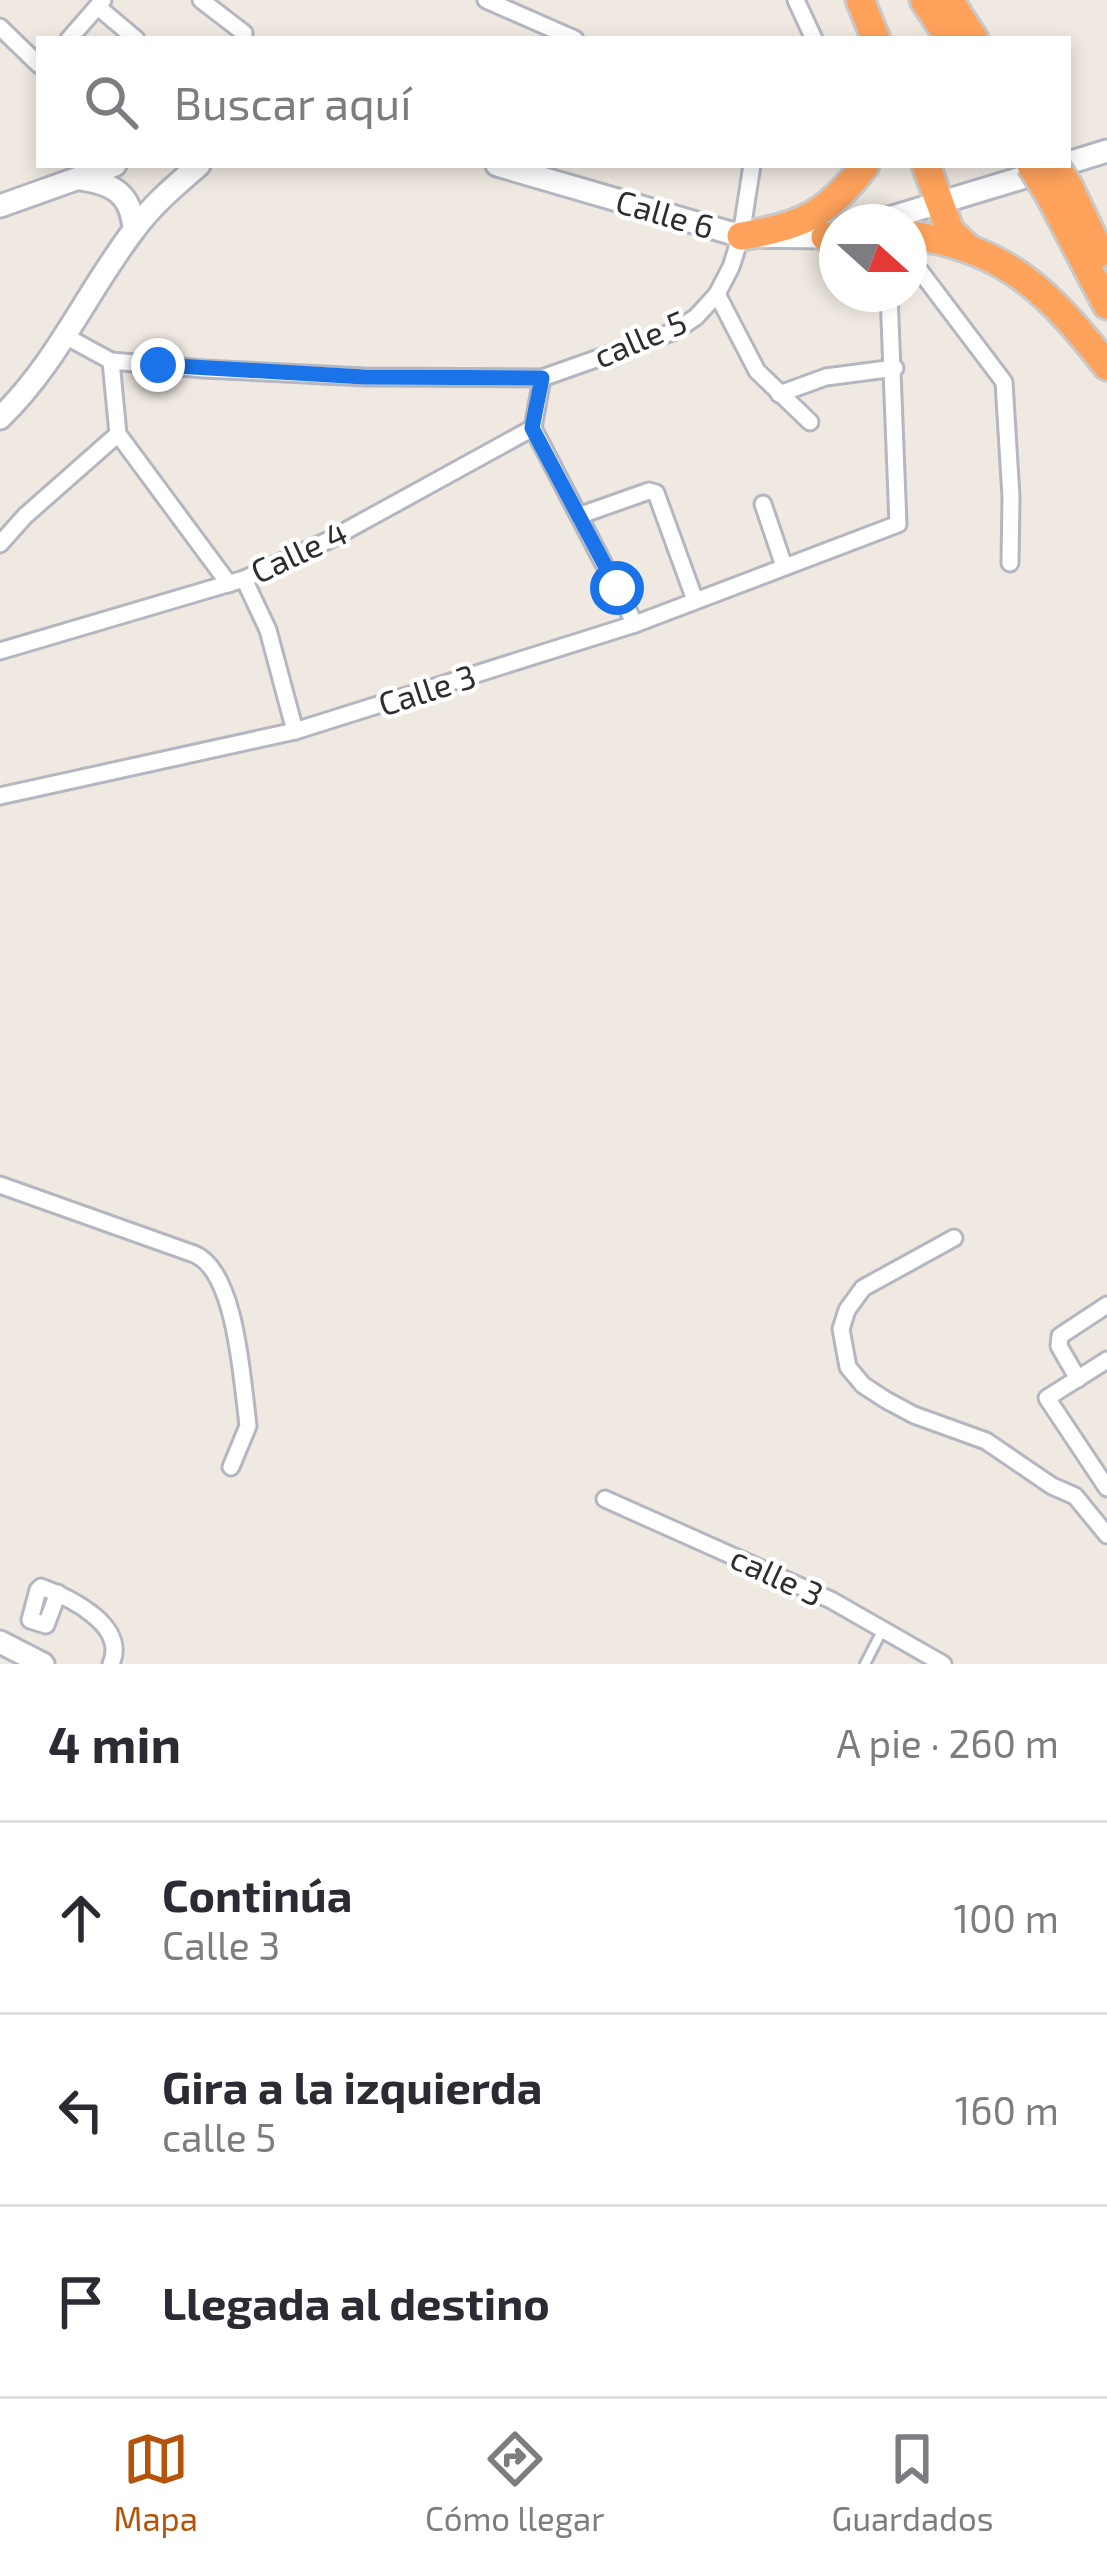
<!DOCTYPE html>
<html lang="es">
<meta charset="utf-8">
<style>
body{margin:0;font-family:"Exo 2",sans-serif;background:#f7f7f7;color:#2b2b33}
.compass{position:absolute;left:819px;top:204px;width:108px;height:108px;border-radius:50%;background:#fff;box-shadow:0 6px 18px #0003;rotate:111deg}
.stop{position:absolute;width:36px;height:36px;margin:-27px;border:9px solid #1a73e8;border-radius:50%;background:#fff}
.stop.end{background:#1a73e8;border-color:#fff;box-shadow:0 3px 12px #0008}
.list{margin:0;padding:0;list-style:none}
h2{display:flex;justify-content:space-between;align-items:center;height:156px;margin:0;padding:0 48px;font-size:51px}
h2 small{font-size:39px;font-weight:400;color:#7c7c81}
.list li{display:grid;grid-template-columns:78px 1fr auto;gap:36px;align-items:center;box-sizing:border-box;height:192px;padding:0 48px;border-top:3px solid #e1e1e2}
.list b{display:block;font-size:45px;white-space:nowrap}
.list p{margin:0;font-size:39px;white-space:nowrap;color:#7c7c81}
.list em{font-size:39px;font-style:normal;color:#7c7c81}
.icon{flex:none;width:66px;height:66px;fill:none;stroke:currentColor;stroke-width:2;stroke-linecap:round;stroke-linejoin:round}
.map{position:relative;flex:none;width:1107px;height:1664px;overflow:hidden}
.search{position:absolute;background:#fff;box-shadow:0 6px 18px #0003;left:36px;right:36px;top:36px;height:132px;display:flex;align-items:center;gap:30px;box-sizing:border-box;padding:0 42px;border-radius:0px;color:#7c7c81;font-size:45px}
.sheet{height:732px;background:#fff}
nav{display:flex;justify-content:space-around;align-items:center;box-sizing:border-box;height:168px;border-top:3px solid #e1e1e2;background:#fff;font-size:33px;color:#7c7c81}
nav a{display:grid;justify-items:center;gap:6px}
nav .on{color:#b45309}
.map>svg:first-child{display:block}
</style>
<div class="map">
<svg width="1107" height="1664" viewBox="0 0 1107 1664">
<rect width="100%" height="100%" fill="#efe9e1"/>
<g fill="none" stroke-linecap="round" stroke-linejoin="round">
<defs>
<polyline id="lane" points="865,1664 882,1631"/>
<g id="street">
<polyline points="201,0 244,33 244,39"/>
<polyline points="486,0 575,39"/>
<polyline points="796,0 814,39"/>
<polyline points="98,7 136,39"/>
<polyline points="0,27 39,65"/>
<polyline points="69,39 103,0"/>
<polyline points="909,264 920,271 1004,382 1011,497 1010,563"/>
<polyline points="717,294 757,371 810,422"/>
<polyline points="67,337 111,361 204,369 364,377 542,378 675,331 696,317 717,294 731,267 741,236 752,165"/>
<polyline points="111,361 118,434 229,584"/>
<polyline points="779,394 826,377 895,368"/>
<polyline points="763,504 784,566"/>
<polyline points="581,515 649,491 656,493 695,600"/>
<polyline points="0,544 25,516 118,434"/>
<polyline points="244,579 268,630 295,731"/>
<polyline points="635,624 898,524 889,294"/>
<polyline points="0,651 244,579 329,540 533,428 542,378"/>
<polyline points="0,796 295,731 635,624 533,428"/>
<path d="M0,1185L194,1254C234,1270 241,1369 246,1408L248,1426L231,1467"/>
<polyline points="954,1238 863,1288 847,1310 841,1329 848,1367 863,1385 886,1400 914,1415 986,1441 1052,1486 1075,1496 1107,1535"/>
<polyline points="1107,1360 1047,1398 1107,1488"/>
<polyline points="1078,1379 1059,1346 1060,1336 1107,1305"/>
<polyline points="605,1499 831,1600 943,1664"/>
<path d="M58,1593L46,1625L30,1620L38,1590L41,1587C71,1598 128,1626 111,1664"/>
</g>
<g id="secondary">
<polyline points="1068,163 1107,151"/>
<polyline points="497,165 741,236 825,237 836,234"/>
<path d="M81,179C114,184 131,194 134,229"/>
<polyline points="0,206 115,165"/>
<polyline points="876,222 1048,170"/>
<path d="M0,418C57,363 86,293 134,230C152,205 176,185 199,165"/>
<polyline points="0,1642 43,1664"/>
</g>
<g id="highway">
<polyline points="860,0 876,39"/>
<polyline points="924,0 950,39"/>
<polyline points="949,0 974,39"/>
<polyline points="926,165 950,231 969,249"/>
<polyline points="1069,187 1100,253"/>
<polyline points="1050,196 1107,305"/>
<path d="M909,235C1005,247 1050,293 1107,366"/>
<path d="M741,236C801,227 828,214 865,165"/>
<polyline points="825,237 837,236"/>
</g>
</defs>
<use href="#lane" stroke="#b4b7c1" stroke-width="14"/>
<use href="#street" stroke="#b4b7c1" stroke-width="21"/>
<use href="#secondary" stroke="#b4b7c1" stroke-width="27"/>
<use href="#highway" stroke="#c9c9c9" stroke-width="33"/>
<use href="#lane" stroke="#fff" stroke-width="8"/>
<use href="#street" stroke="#fff" stroke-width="15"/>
<use href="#secondary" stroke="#fff" stroke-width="21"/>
<use href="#highway" stroke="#ffa35c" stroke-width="27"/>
<defs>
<g id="highway-bridge">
<polyline points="1031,165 1050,196"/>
<polyline points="1055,165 1069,187"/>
</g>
</defs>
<use href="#highway-bridge" stroke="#c9c9c9" stroke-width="33" stroke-linecap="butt"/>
<use href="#highway-bridge" stroke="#ffa35c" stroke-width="27"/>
</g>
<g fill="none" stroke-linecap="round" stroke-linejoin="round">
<polyline stroke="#1a73e8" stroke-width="15" points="158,365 364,377 542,378 532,428 617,588"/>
</g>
<g text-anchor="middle" stroke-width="9" stroke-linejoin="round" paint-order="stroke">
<g font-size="33" fill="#2e2e2e" stroke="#fff">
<text transform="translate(665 214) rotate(16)" y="12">Calle 6</text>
<text transform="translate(640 339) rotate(-23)" y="12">calle 5</text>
<text transform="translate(299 552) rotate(-25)" y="12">Calle 4</text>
<text transform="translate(427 690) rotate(-18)" y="12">Calle 3</text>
<text transform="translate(777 1576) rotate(25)" y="12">calle 3</text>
</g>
</g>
</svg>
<svg class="compass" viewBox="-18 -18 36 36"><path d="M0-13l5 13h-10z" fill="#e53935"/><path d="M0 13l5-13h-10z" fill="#7c7c81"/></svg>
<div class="stop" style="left:617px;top:588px"></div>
<div class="stop end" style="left:158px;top:365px"></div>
<div class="search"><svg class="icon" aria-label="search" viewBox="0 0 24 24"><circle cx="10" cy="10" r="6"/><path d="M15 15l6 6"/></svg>Buscar aquí</div>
</div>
<section class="sheet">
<h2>4 min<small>A pie · 260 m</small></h2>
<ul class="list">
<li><svg class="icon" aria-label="ahead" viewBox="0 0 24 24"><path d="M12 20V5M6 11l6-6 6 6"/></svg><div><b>Continúa</b><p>Calle 3</p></div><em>100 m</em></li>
<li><svg class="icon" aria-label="left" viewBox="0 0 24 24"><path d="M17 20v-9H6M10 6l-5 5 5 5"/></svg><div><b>Gira a la izquierda</b><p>calle 5</p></div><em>160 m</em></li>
<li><svg class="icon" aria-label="arrive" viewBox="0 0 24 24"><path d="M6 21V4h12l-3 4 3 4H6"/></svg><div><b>Llegada al destino</b></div></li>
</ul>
</section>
<nav>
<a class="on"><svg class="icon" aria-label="map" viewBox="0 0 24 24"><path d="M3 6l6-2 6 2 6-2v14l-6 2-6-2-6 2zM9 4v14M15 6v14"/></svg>Mapa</a>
<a><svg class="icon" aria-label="directions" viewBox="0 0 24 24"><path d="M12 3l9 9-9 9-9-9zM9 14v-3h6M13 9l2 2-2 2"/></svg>Cómo llegar</a>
<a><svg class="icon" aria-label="saved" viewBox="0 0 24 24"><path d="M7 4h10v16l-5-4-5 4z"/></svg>Guardados</a>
</nav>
